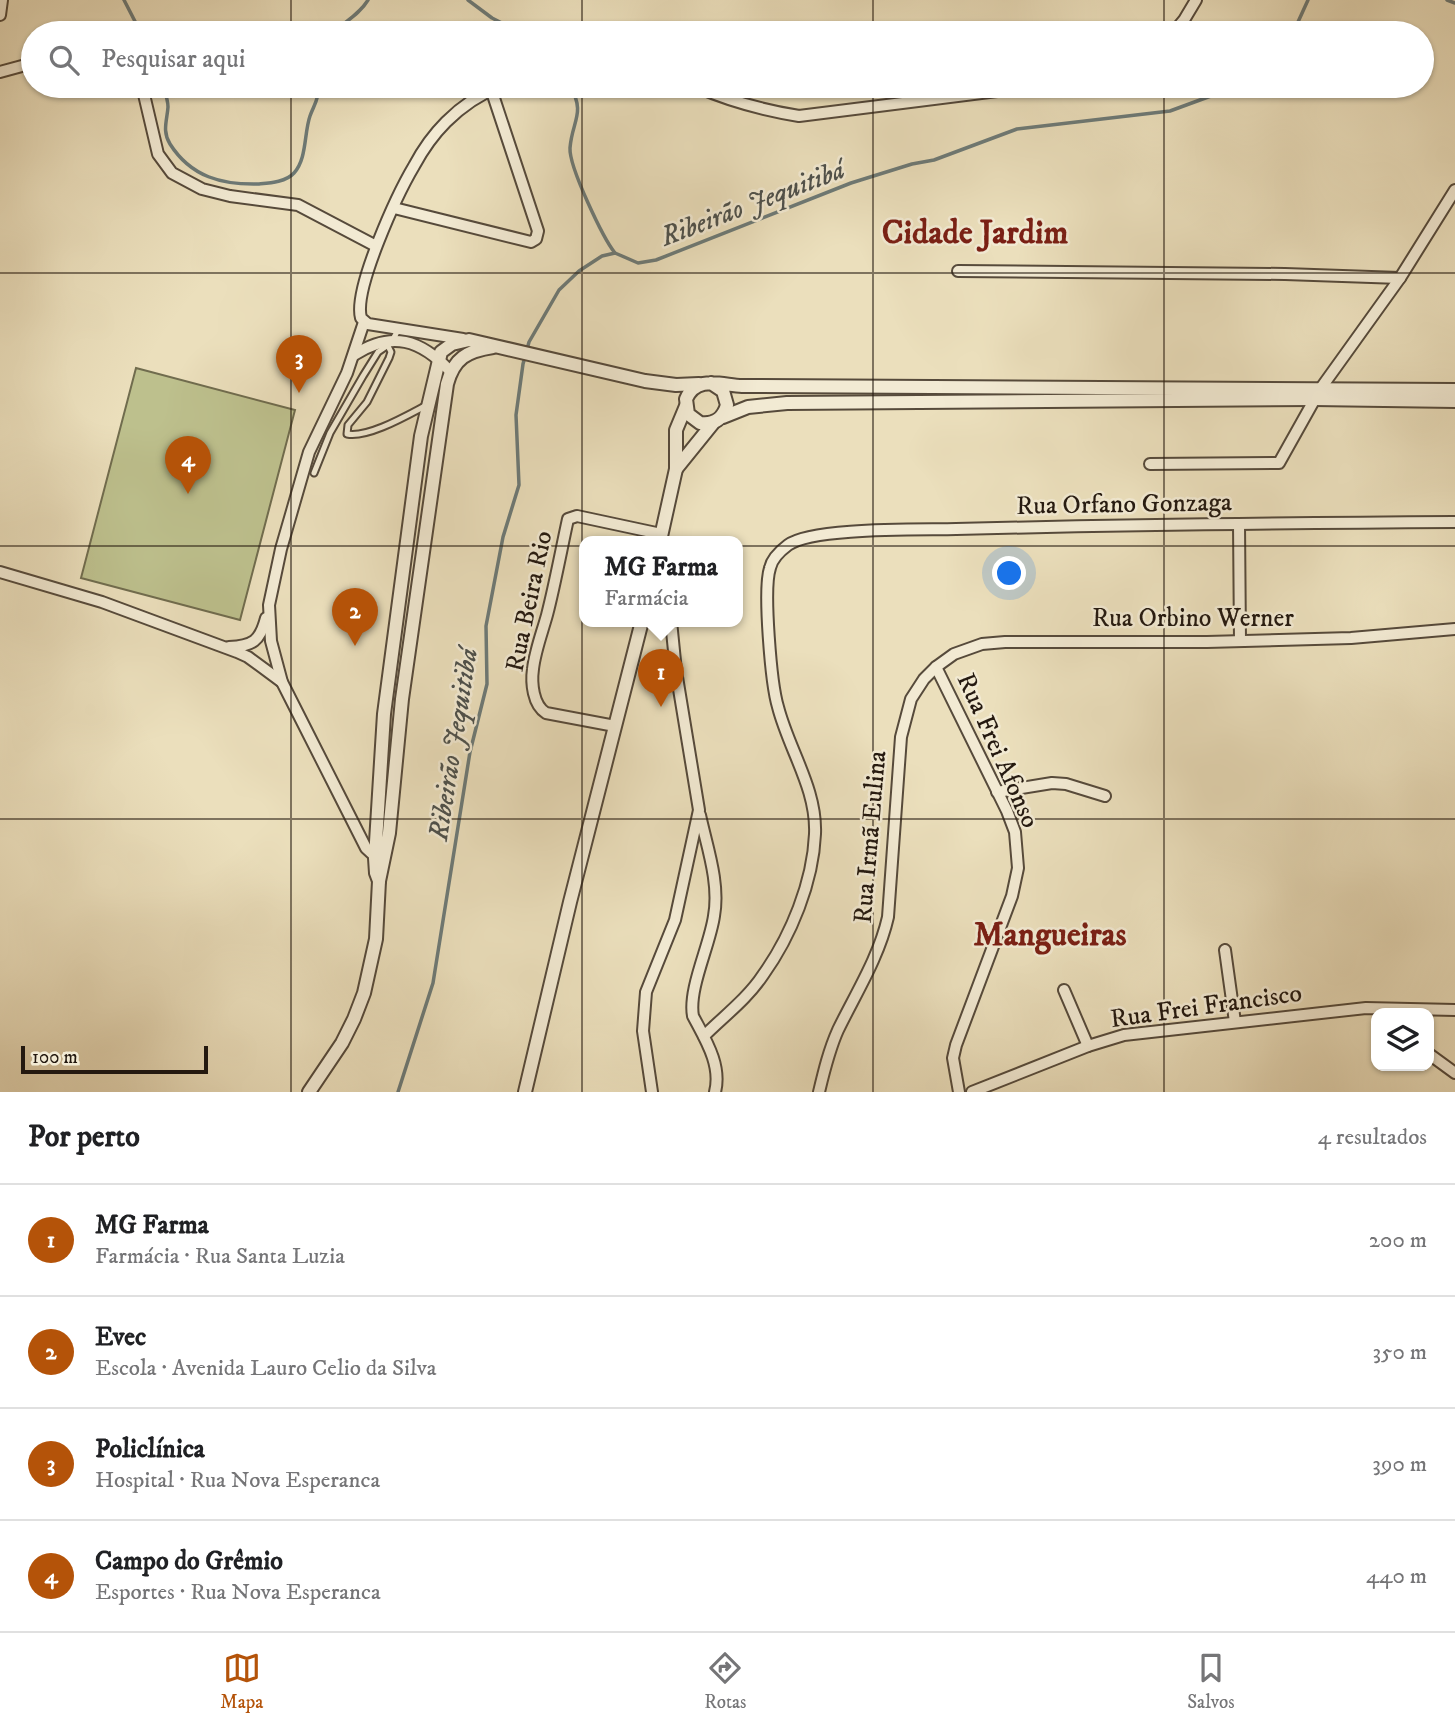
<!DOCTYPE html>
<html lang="pt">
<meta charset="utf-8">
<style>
body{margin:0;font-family:"IM FELL DW Pica",serif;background:#f6f6f6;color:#202124}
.controls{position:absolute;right:21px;bottom:21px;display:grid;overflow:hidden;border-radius:14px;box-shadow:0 2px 5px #0004}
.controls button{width:63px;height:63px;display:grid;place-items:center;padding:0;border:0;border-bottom:2px solid #e0e0e0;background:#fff;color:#202124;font:35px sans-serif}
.scale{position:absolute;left:21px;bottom:18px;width:187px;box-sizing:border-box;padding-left:7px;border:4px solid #241910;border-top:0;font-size:19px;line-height:24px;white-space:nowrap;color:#241910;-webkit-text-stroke:5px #f2ead3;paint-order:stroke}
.you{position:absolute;left:1010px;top:574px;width:24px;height:24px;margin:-18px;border:5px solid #fff;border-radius:50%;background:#1a73e8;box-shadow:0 0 0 10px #1a73e833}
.badge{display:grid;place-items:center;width:46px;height:46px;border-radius:50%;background:#b45309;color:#fff;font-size:23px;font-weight:700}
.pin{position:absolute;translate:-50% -58px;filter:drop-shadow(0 2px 4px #0008)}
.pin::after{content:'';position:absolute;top:37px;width:24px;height:21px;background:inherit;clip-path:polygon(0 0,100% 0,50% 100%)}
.popup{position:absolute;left:579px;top:536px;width:164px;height:91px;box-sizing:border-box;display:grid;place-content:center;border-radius:14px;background:#fff;filter:drop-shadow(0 2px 5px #0005);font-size:23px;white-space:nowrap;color:#757577}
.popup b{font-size:26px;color:#202124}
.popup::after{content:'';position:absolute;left:50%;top:100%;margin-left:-14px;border:14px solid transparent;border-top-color:#fff}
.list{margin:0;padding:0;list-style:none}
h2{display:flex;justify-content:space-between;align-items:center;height:91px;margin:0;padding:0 28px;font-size:30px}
h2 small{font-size:23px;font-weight:400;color:#757577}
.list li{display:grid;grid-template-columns:46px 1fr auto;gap:21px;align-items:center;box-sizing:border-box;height:112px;padding:0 28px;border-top:2px solid #e0e0e0}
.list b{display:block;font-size:26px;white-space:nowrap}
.list p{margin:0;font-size:23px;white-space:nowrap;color:#757577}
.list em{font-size:23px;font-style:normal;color:#757577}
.icon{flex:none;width:38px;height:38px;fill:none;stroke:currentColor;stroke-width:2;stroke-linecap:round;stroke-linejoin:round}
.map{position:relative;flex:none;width:1455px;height:1092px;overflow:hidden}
.search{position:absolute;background:#fff;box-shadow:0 2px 5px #0004;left:21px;right:21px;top:21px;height:77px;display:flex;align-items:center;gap:18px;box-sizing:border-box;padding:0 24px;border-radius:38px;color:#757577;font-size:26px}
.sheet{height:539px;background:#fff}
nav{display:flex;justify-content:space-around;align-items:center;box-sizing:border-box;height:98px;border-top:2px solid #e0e0e0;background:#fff;font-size:19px;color:#757577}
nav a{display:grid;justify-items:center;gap:4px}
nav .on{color:#b45309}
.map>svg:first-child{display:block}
</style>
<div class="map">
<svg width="1455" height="1092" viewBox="0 0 1455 1092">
<rect width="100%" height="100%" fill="#ebdfbc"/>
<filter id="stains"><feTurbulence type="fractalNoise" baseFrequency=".00286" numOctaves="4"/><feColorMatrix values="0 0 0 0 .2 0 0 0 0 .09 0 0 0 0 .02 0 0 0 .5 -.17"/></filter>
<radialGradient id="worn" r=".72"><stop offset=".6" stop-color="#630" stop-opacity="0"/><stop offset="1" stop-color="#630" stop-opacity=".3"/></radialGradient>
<polygon fill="#bdc08d" stroke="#706c4e" stroke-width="2" points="136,368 295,410 240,620 81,578"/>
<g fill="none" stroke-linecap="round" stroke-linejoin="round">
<g stroke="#6d7a77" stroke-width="3.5">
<polyline points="124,0 141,33"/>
<polyline points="468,0 492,18 521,33"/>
<polyline points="1447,0 1455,3"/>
<path d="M333,33C345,21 359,15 368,0"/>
<polyline points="1293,33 1308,0"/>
<path d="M163,86C165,92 168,100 168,107C167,121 162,131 170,144C191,177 222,185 259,184C270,183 286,182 294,173C307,159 304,133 310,116C314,105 319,99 319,86"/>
<path d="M570,86C586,113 572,121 570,148C569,167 603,238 615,253"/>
<polyline points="398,1092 433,983 470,752 487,684 486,626 503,537 519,485 516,415 523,364 529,342 559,290 579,271 602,256 615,253 638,263 656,260 851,183 912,164 934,160 1017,129 1170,111 1238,86"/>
</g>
<defs>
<g id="service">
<path d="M388,346L391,352L389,358L367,402L348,425L347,434C368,438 406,416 425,406"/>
<polyline points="314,473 330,433 363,376 378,352 391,343 398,330"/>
</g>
<g id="minor">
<polyline points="0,15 2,0"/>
<polyline points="1173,33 1184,20 1196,0"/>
<polyline points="0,72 33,63"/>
<polyline points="142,86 158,154 172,173 202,189 230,196 298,205 376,246"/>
<path d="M695,86C729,101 762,110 799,116L1038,86"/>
<polyline points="394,208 531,242 536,239 538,231 491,89"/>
<polyline points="958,271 1285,274 1400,278"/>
<polyline points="364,322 347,373 309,452 281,549 269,605 271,641 282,682 366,848 378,859"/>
<path d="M463,339L368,324L361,318C353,289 398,193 414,166C422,151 434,134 446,122C461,107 480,94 500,86"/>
<path d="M354,355C392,330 421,340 450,371"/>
<polyline points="1150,464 1279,463 1321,388 1400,278 1455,190"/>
<polyline points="1239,524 1240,641"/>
<polyline points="0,572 102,602 237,652 248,657 282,682"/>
<path d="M229,647C253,646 260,641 266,618"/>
<polyline points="936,667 1007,811 1015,832 1018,868 1012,896 956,1045 953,1058 959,1092"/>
<path d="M615,726L546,713C533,705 531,683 533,669C535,651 542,633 547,615C555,584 561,551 568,519L577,516L661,534"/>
<polyline points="997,792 1052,783 1066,784 1105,796"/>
<path d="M700,815C707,847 720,883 714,916C710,945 688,989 693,1016C705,1039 722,1065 715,1092"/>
<polyline points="1225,950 1235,1022"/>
<polyline points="1064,990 1088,1046"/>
<path d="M704,1036C723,1017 748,998 763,975C791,936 813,882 815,834C817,789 789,750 778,707C771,684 763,589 770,568C772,558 780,551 788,545C812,527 922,530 956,529C1122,525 1289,523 1455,522"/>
<polyline points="1429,1054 1455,1073"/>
<polyline points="652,1092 643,1031 646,992 675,920 699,810 676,671 671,621"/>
<path d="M819,1092C824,1071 829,1050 838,1030C856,993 879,957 888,917L901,737L911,699L924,679L936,667L954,654L982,644L1005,642H1207L1351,638L1455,629"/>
<polyline points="972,1092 1088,1046 1124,1035 1366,1008 1455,1010"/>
</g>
<g id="tertiary">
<path d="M711,383L723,391L727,405C723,419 714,425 700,423L688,414L686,399C696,375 721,385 742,386L1455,390"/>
<polyline points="723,417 748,407 787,403 1314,399 1455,401"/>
<polyline points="676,469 714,422"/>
<polyline points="660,541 676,469 676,430 686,406"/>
<polyline points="379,881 376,873 375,858 384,714 421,436 441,352 452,344 469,340 645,381 676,385 699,384"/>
<path d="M309,1092L342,1043L354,1019L364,993L376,939L379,881L389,833L402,699L447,384C454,358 467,351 493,347"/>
<polyline points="525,1092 570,902 642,621"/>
</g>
</defs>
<use href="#service" stroke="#564a3b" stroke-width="9"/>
<use href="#minor" stroke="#564a3b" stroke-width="14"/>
<use href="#tertiary" stroke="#564a3b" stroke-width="16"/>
<use href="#service" stroke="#f2ead3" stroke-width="5"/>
<use href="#minor" stroke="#f2ead3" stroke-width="10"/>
<use href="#tertiary" stroke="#f2ead3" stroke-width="12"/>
</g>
<path fill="none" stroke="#241910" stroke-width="2" stroke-opacity="0.55" d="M291,0V33M582,0V33M873,0V33M1164,0V33M291,86V1092M582,86V1092M873,86V1092M1164,86V1092M0,273H1455M0,546H1455M0,819H1455"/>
<g text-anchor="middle" stroke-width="5" stroke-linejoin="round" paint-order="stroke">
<g font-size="26" fill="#241910" stroke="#f2ead3">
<text transform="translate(1124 503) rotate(-1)" y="9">Rua Orfano Gonzaga</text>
<text transform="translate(528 601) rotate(-78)" y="9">Rua Beira Rio</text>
<text x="1193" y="626">Rua Orbino Werner</text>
<text transform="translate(999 750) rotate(66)" y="9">Rua Frei Afonso</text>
<text transform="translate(869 837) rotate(-85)" y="9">Rua Irmã Eulina</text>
<text transform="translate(1206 1005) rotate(-8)" y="9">Rua Frei Francisco</text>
</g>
<g font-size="28" font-style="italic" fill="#4e514c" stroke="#f2ead3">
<text transform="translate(752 202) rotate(-21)" y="10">Ribeirão Jequitibá</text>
<text transform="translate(452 744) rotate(-81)" y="10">Ribeirão Jequitibá</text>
</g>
<g font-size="33" font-weight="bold" fill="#7a1f14" stroke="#f2ead3">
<text x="975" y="243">Cidade Jardim</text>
<text x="1050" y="945">Mangueiras</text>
</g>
</g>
<rect width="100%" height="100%" filter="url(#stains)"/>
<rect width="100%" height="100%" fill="url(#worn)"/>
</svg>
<div class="controls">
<button><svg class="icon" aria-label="layers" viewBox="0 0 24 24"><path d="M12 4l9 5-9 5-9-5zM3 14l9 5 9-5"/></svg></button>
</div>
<div class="scale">100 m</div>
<div class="you"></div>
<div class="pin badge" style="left:661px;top:707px">1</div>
<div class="popup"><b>MG Farma</b>Farmácia</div>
<div class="pin badge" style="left:355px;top:646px">2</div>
<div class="pin badge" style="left:299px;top:393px">3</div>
<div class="pin badge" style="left:188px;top:494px">4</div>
<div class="search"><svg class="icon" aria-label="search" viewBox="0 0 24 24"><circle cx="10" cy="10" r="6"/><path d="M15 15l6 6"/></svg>Pesquisar aqui</div>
</div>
<section class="sheet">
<h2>Por perto<small>4 resultados</small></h2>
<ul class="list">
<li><span class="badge">1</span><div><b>MG Farma</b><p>Farmácia · Rua Santa Luzia</p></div><em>200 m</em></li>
<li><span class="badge">2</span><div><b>Evec</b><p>Escola · Avenida Lauro Celio da Silva</p></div><em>350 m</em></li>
<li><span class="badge">3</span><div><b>Policlínica</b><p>Hospital · Rua Nova Esperanca</p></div><em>390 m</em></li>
<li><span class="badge">4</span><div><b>Campo do Grêmio</b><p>Esportes · Rua Nova Esperanca</p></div><em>440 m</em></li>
</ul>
</section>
<nav>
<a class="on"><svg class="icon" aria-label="map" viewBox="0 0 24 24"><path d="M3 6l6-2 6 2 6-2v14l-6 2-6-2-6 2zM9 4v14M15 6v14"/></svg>Mapa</a>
<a><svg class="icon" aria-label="directions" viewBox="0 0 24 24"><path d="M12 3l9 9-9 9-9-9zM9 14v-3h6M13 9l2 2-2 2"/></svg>Rotas</a>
<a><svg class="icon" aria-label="saved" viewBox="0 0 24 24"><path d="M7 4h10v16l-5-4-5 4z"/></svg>Salvos</a>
</nav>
